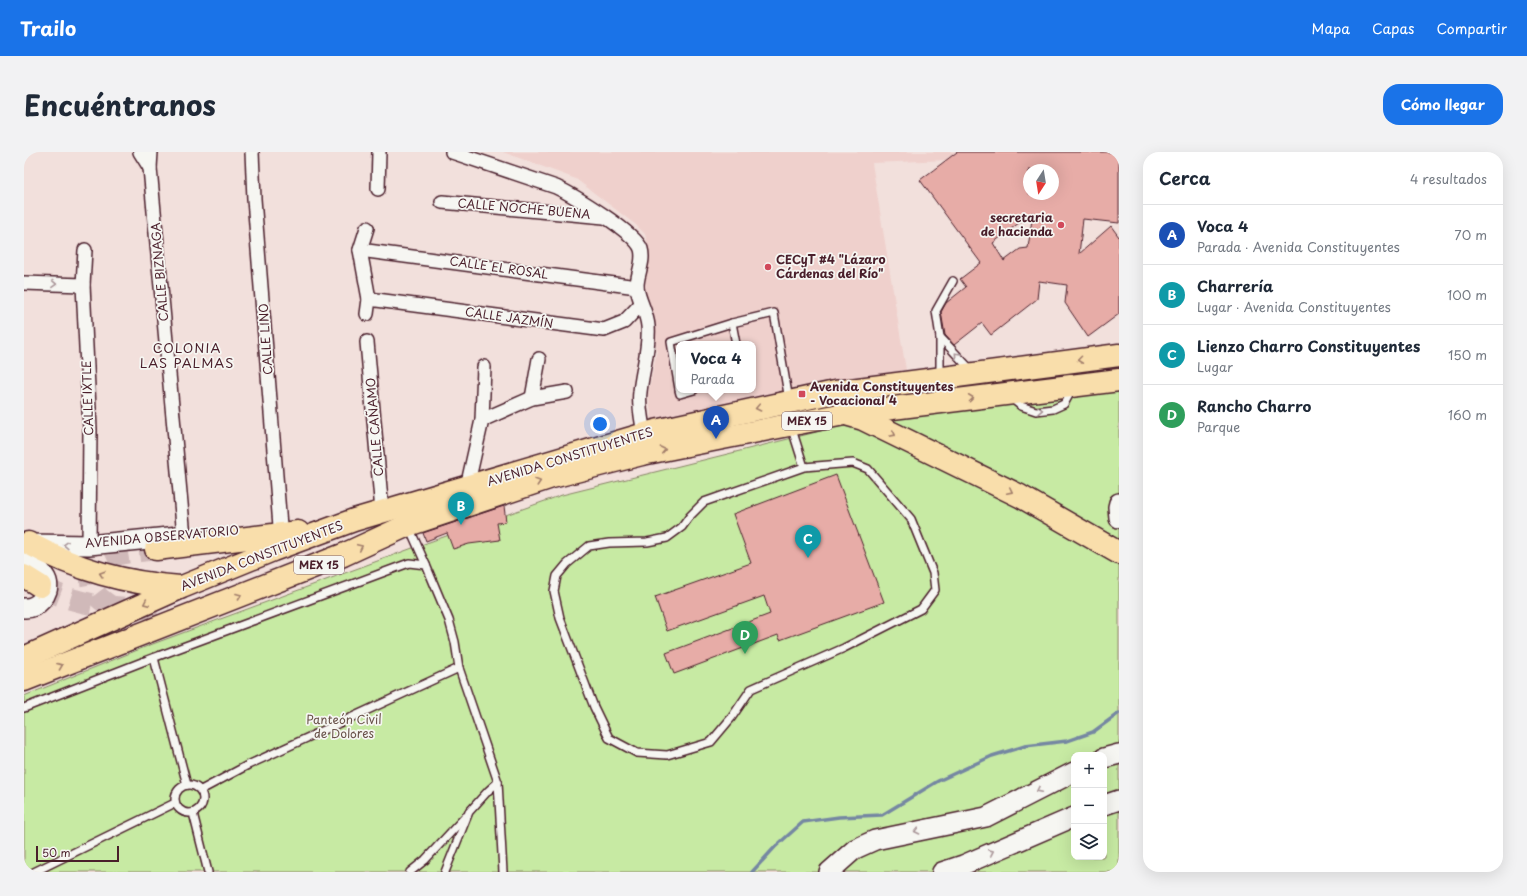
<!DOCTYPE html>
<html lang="es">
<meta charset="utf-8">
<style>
body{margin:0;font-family:"Playpen Sans",sans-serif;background:#f2f2f3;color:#1f2937}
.controls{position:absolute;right:12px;bottom:12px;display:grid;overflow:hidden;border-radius:8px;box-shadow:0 4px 16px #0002}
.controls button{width:36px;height:36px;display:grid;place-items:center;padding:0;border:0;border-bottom:1px solid #e0e1e3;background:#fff;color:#1f2937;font:20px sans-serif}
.compass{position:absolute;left:999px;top:12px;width:36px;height:36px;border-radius:50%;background:#fff;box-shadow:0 4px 16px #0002;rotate:192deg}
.scale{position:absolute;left:12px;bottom:10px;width:83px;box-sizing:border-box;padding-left:4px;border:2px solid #4a1f2b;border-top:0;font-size:11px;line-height:14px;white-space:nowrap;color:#4a1f2b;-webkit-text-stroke:3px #f6f6f2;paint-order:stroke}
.you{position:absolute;left:576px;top:272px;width:14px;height:14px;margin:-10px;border:3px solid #fff;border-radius:50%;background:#1a73e8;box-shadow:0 0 0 6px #1a73e833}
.badge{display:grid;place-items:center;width:26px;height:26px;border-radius:50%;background:#1a73e8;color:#fff;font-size:13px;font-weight:700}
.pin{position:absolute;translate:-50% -33px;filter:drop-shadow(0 1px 2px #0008)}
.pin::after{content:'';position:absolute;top:21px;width:14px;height:12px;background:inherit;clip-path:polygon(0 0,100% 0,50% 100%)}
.popup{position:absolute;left:652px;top:189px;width:80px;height:52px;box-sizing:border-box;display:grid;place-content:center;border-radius:8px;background:#fff;filter:drop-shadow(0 1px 3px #0005);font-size:13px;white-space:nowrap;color:#747a83}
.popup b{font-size:15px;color:#1f2937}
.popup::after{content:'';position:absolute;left:50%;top:100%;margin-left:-8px;border:8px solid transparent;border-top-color:#fff}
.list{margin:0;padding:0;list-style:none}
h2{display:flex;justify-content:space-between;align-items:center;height:52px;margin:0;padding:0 16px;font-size:17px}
h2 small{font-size:13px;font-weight:400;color:#747a83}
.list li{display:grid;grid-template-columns:26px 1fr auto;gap:12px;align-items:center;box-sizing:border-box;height:60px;padding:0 16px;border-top:1px solid #e0e1e3}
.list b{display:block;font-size:15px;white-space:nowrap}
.list p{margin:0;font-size:13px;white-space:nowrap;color:#747a83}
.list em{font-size:13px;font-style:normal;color:#747a83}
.icon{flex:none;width:22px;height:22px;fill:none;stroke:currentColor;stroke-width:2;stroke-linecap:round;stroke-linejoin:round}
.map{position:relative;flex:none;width:1095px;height:720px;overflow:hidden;border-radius:16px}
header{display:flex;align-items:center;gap:24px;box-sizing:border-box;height:56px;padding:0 20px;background:#1a73e8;color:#fff}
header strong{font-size:19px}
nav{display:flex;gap:22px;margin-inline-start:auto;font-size:14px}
.intro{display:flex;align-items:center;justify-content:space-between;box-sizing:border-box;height:96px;padding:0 24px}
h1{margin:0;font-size:28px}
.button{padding:10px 18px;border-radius:16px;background:#1a73e8;color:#fff;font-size:14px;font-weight:700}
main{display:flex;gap:24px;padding:0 24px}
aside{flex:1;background:#fff;border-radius:16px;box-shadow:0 4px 16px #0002}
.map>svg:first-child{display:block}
</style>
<header>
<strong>Trailo</strong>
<nav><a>Mapa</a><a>Capas</a><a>Compartir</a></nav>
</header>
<div class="intro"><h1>Encuéntranos</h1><a class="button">Cómo llegar</a></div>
<main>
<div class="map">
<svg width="1095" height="720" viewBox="0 0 1095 720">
<rect width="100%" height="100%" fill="#f2e0dc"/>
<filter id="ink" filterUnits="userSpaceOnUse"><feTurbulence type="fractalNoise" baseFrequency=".025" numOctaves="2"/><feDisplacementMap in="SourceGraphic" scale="8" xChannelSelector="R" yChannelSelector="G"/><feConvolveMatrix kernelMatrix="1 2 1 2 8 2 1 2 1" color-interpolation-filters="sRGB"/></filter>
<g filter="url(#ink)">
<path fill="#efd0cc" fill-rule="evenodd" d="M479,0H933L924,8L848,11L882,218L778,234L628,267L624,242L633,198L621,136L624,95L621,82L612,73L552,27ZM655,192H729V238H655Z"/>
<path fill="#c7eaa3" stroke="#888467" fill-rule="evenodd" d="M1095,236V720H0V544L126,493L394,394L538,343L833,270ZM1050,603H1080V705H1050Z"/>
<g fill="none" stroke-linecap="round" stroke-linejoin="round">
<polyline stroke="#7587a2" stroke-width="3.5" points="728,720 751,695 779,670 815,665 858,663 914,629 968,604 1001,594 1043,589 1069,580 1095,561"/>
</g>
<g fill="#e7aca7" stroke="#4a1f2b" fill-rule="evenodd">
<path d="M933,0H1095V71L1059,67L1055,102L1087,74L1095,85V162L1064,185L1041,151L1043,133L1015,129L1013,147L967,183L958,171L930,193L921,183L917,160L922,151L942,135L936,127L957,111L896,28ZM1005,18H1029V42H1005ZM1009,60L1004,96L996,97L980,109L969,91Z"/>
<polygon points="812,323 860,450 756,488 754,483 650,522 642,501 746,462 740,444 643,479 631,445 727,411 709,362"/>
<polygon points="480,354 482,370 473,371 476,388 445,392 429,397 423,381 402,389 399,381"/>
</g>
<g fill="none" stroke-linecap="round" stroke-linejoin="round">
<g stroke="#d0b9b9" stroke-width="22" stroke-dasharray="22 11" stroke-linecap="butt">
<path d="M16,434C56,456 100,458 145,455"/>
<path d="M89,456C78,449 67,442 67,428C66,400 112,400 132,397"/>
</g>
<defs>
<g id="lane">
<polyline points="708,171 712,192"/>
<polyline points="916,185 947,218"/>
<polyline points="915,224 916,217 916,185 912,159 929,129"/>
<polyline points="655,237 647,190 708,171 750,161 765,248"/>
<polyline points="655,238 656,242 670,238"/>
<polyline points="987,246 997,254 1012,259 1029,257 1040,252 1049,236"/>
<polyline points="767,274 780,315 680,350 666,364 658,375 643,386 623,390 585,391 565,394 543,412 533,424 530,439 536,466 570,555 585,586 613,601 643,603 687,590 708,565 727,537 820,496 897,457 911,438 909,421 887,367 844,317 829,311 780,315"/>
<polyline points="385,375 402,413"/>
<polyline points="130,506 163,633"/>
<polyline points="0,556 118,510 385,411 402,413 425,468 431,490 435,516 474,630 479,720"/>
<circle cx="165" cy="647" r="14"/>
<polyline points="177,638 224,613 435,516"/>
<polyline points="169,661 184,720"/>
<polyline points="10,720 151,651"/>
<polyline points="386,720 401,708 441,665"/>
<polyline points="421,720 445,660 464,639 474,630"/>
</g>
<g id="street">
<polyline points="116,0 126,16"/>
<polyline points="127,0 126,16 160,384"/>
<polyline points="228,0 230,47 256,374"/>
<path d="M428,0L532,35C549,43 612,81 617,97C621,110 612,124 613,136C615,149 623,161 624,174C626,195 618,219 616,240C614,253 618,269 620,282"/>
<polyline points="354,37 355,0"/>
<polyline points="418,50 580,65"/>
<polyline points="61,98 59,133 66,277 65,393"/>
<polyline points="336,98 613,135"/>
<polyline points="0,131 59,133"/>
<polyline points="345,147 580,178 600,170 617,152"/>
<polyline points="343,162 345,147 336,98 343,76"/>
<polyline points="343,190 358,359"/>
<polyline points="508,246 515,207"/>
<polyline points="458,268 508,246 543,240"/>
<polyline points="443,335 458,268 460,215"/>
</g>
<g id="secondary">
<polyline points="1095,351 1094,355 1095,366"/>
<polyline points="6,392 65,393 155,384"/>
<path d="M0,409C9,412 20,420 23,429C27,442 13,457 0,456"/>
<polyline points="1080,606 1095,602"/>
<polyline points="1080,653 1095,648"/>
<polyline points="805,720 831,697 851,688 962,665 1050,620"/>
<polyline points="918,720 939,713 1050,665"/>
</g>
<g id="highway">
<polyline points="825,263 839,267 996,344 1095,401"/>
<path d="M4,391C53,418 101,431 156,435"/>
<polyline points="132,397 274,380"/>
<polyline points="0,424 16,434"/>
<polyline points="0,506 158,435 249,398 330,368 631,279 811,240 1095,203"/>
<polyline points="0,528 319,403 384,373 528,325 618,302 820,262 1095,228"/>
</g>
</defs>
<use href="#lane" stroke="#4a1f2b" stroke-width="10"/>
<use href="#street" stroke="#4a1f2b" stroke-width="16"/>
<use href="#secondary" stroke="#4a1f2b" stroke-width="22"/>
<use href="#highway" stroke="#4a1f2b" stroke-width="25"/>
<use href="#lane" stroke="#f6f6f2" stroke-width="7"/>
<use href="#street" stroke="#f6f6f2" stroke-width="13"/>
<use href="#secondary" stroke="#f6f6f2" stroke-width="19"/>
<use href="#highway" stroke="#f9deab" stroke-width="22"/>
</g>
<defs><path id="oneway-chevron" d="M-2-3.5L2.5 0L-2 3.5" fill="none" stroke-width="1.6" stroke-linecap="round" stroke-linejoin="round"/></defs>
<g stroke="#a99598">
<use href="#oneway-chevron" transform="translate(30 132) rotate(2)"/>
<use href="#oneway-chevron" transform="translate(933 203) rotate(-133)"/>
<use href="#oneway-chevron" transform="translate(1016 258) rotate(-2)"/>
<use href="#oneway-chevron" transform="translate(42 393) rotate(-178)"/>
<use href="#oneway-chevron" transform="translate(1015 638) rotate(153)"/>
<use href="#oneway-chevron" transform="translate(893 679) rotate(168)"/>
<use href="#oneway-chevron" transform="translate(967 700) rotate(-24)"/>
</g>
<g stroke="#a27e6b">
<use href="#oneway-chevron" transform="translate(1056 208) rotate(173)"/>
<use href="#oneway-chevron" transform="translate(947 246) rotate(-7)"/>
<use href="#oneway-chevron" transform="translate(734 256) rotate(168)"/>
<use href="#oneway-chevron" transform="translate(869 282) rotate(26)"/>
<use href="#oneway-chevron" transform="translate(639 298) rotate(-12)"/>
<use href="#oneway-chevron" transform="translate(514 330) rotate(-18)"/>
<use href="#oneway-chevron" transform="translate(986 339) rotate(26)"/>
<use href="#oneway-chevron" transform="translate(336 395) rotate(-25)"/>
<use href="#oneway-chevron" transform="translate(78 422) rotate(-163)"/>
<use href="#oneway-chevron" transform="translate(215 444) rotate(-21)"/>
<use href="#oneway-chevron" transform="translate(122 451) rotate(156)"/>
<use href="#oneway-chevron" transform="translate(36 514) rotate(-21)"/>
</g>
</g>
<g fill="#d1495b" stroke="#f6f6f2" stroke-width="1.5">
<circle cx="1037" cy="73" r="4"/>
<circle cx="744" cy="115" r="4"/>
<rect x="774" y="238" width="8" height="8" rx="2"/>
</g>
<g text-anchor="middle" stroke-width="3.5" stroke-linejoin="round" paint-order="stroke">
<g fill="#f6f6f2" stroke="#7e6067" stroke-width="1">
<rect x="758" y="260" width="50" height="18" rx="3"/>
<rect x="270" y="404" width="50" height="18" rx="3"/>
</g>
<g font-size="11" font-weight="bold" fill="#4a1f2b">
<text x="783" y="273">MEX 15</text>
<text x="295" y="417">MEX 15</text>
</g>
<g font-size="12" fill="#4a1f2b" stroke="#f6f6f2">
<text transform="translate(500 57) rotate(5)" y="4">CALLE NOCHE BUENA</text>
<text transform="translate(475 116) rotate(8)" y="4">CALLE EL ROSAL</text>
<text transform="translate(136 120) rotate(-95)" y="4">CALLE BIZNAGA</text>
<text transform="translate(485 166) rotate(8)" y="4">CALLE JAZMÍN</text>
<text transform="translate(242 187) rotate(-94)" y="4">CALLE LINO</text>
<text transform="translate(64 246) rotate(-92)" y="4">CALLE IXTLE</text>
<text transform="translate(351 275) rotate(-95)" y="4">CALLE CAÑAMO</text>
<text transform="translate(546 305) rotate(-17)" y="4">AVENIDA CONSTITUYENTES</text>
<text transform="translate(138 385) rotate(-5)" y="4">AVENIDA OBSERVATORIO</text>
<text transform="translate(238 404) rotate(-21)" y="4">AVENIDA CONSTITUYENTES</text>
</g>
<g font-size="12" font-weight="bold" fill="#4a1f2b" stroke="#f6f6f2" text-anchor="start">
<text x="1029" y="70" text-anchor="end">secretaria<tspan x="1029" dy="14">de hacienda</tspan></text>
<text x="752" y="112">CECyT #4 "Lázaro<tspan x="752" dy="14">Cárdenas del Río"</tspan></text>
<text x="786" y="239">Avenida Constituyentes<tspan x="786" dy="14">- Vocacional 4</tspan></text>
</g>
<g font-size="12" fill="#695249" stroke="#f6f6f2">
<text x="320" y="572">Panteón Civil<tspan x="320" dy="14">de Dolores</tspan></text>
</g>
<g font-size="13" letter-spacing="1" fill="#4a1f2b" stroke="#f6f6f2">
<text x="163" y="201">COLONIA<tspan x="163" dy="15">LAS PALMAS</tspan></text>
</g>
</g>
</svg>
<div class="controls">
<button>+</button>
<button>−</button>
<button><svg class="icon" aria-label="layers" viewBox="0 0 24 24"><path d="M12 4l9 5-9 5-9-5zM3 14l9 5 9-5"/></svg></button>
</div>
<svg class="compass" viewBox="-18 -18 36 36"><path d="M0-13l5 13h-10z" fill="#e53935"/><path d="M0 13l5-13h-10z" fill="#747a83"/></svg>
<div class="scale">50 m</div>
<div class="you"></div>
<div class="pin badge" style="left:692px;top:287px;background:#1a4fb4">A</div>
<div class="popup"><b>Voca 4</b>Parada</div>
<div class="pin badge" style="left:437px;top:373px;background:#0f9aa8">B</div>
<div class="pin badge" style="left:784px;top:406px;background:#0f9aa8">C</div>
<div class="pin badge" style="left:721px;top:502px;background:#2e9e5b">D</div>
</div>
<aside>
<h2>Cerca<small>4 resultados</small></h2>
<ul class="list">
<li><span class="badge" style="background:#1a4fb4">A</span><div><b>Voca 4</b><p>Parada · Avenida Constituyentes</p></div><em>70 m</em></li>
<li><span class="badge" style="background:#0f9aa8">B</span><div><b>Charrería</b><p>Lugar · Avenida Constituyentes</p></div><em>100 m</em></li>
<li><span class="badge" style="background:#0f9aa8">C</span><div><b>Lienzo Charro Constituyentes</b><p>Lugar</p></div><em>150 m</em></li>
<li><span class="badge" style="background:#2e9e5b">D</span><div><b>Rancho Charro</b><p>Parque</p></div><em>160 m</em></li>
</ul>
</aside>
</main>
